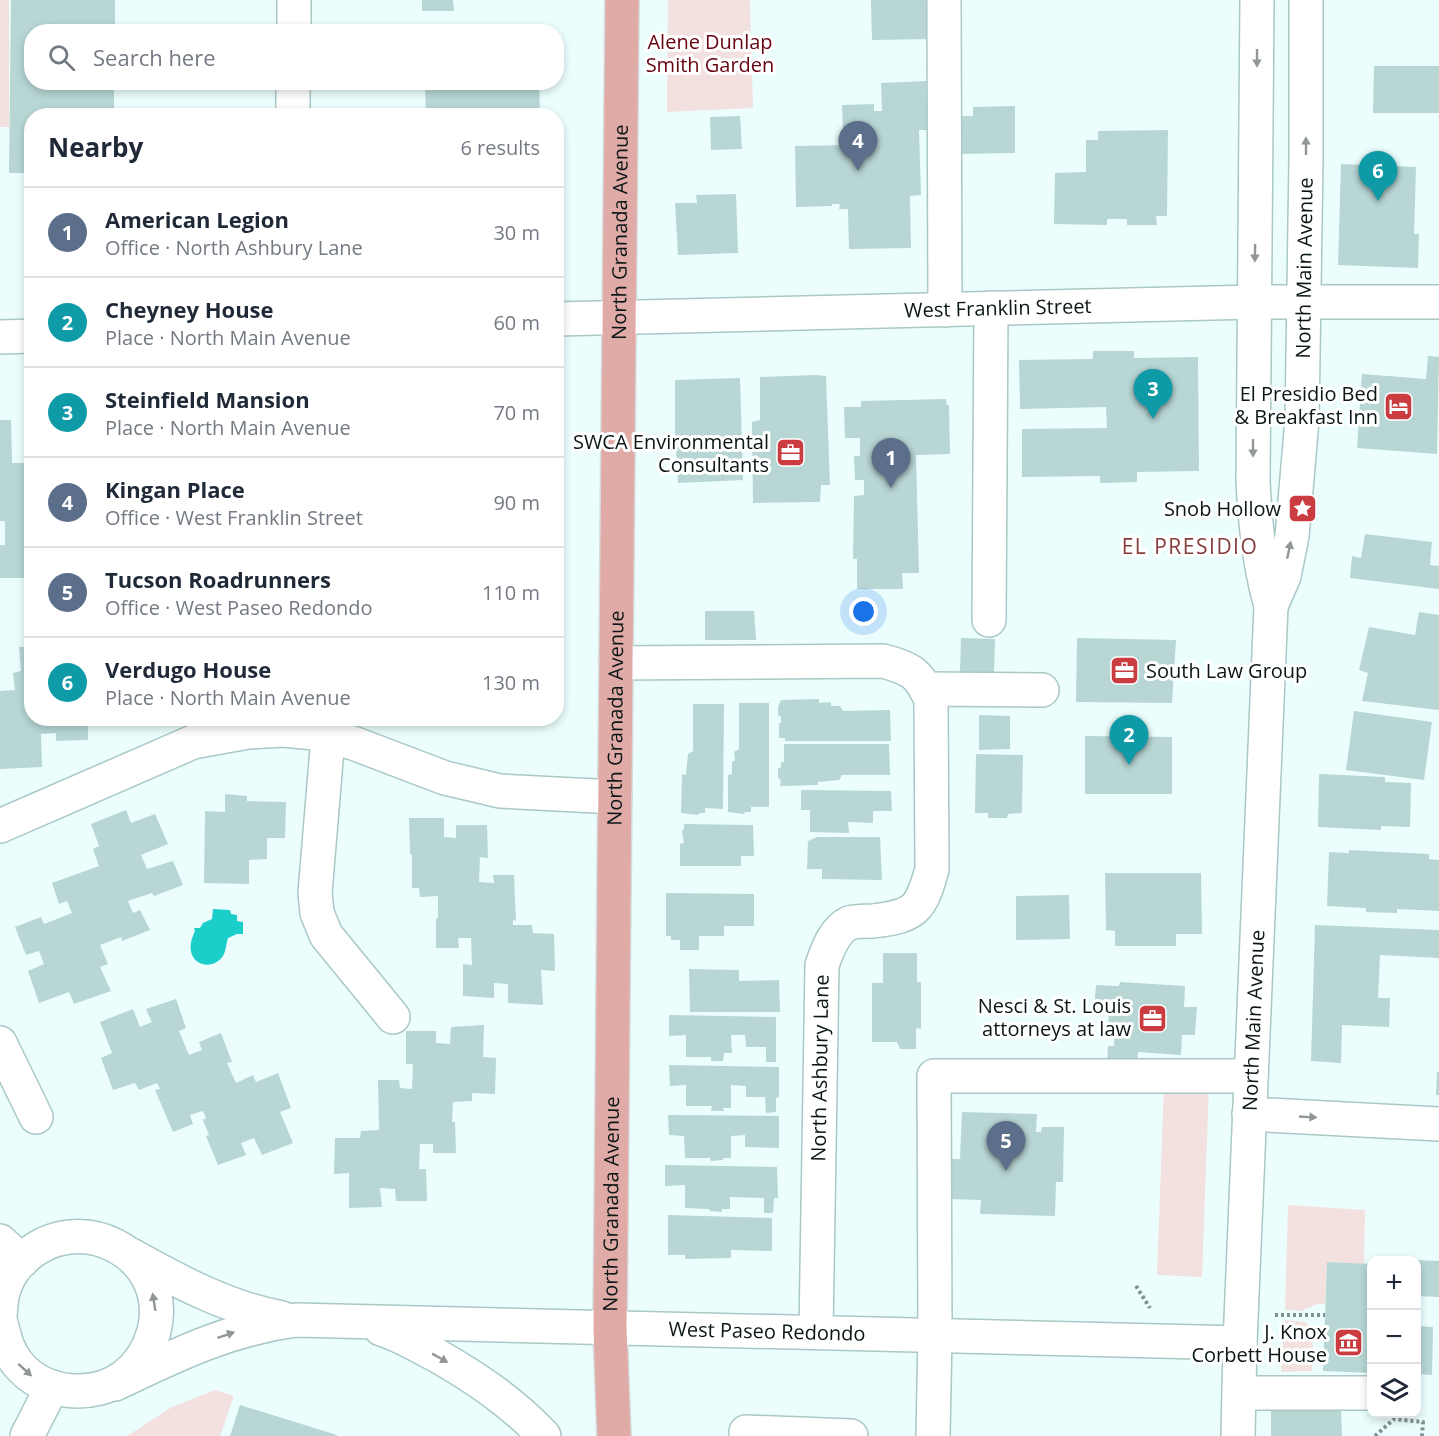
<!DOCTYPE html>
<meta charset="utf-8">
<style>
body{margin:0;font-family:"Open Sans",sans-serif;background:#f2f2f3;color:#1f2937}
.controls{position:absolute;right:18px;bottom:18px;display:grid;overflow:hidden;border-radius:12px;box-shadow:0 3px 9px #0003}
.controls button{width:54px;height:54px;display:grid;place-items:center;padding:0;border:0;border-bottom:2px solid #e0e1e3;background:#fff;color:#1f2937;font:30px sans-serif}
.you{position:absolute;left:864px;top:612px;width:21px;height:21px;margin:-15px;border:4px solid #fff;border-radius:50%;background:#1a73e8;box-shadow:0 0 0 9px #1a73e833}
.badge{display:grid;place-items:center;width:39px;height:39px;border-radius:50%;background:#0f766e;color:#fff;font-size:20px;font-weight:700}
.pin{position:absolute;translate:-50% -50px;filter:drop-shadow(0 2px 3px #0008)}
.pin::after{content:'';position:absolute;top:32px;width:21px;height:18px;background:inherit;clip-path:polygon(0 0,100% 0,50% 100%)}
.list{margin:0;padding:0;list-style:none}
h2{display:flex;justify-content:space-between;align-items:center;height:78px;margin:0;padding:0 24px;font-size:26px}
h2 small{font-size:20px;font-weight:400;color:#747a83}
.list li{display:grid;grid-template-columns:39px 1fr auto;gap:18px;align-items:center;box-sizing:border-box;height:90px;padding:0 24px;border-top:2px solid #e0e1e3}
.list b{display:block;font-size:22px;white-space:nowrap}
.list p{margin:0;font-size:20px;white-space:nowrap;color:#747a83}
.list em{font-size:20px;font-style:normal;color:#747a83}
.icon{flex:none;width:33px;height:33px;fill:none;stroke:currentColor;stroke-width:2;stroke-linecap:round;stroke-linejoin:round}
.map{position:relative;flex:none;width:1439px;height:1436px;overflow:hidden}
.search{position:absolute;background:#fff;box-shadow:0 3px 9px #0003;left:24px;top:24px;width:540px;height:66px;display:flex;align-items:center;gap:15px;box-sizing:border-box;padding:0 21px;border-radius:24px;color:#747a83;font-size:22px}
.panel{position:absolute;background:#fff;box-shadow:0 3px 9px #0003;left:24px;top:108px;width:540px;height:618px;border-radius:24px}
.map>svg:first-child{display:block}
</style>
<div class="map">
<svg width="1439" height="1436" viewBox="0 0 1439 1436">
<rect width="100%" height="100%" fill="#ebfefd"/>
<g fill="#f3e1df">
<rect x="0" y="0" width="9" height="127"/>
<polygon points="668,0 750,0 753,108 667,112"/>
<polygon points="1164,1084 1209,1086 1202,1277 1157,1275"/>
<polygon points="1288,1205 1365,1210 1364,1264 1327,1262 1325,1304 1317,1304 1301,1311 1285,1310"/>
<polygon points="1285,1320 1305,1322 1315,1330 1304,1329 1302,1335 1303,1338 1313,1340 1312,1371 1281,1372"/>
<polygon points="215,1390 234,1396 220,1436 127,1436 172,1407"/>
</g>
<path fill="#1ccec9" d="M213,909L230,910L231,914L237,915V921L243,922V934H237L228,938C226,944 226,951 223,956C211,974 179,963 195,931L194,928H200L203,923L212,919Z"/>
<g fill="#b7d6d4">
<polygon points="11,0 115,0 115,32 32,32 32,82 114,82 114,116 32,116 32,173 9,173"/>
<polygon points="422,0 453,0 454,11 422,11"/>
<polygon points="871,0 933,0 934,39 872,40"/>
<polygon points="1374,66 1439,66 1439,113 1373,113"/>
<polygon points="927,81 929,130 919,130 921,195 910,196 911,248 849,249 848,209 839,209 840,204 832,204 832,206 796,207 795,146 847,145 847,130 843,130 842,105 874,104 874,111 882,111 881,83"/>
<polygon points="425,82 539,82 540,111 529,112 529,116 426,115"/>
<polygon points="1015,106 1015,153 957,154 958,116 973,116 973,107"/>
<polygon points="740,116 742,149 711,150 710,117"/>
<polygon points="1168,130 1167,216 1156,216 1157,225 1127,225 1127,219 1107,219 1107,225 1054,224 1055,173 1086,172 1086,140 1098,140 1098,131"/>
<polygon points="1341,164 1416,167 1414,234 1419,234 1418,268 1338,265"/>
<polygon points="736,194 738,253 678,255 675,203 697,203 696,195"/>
<polygon points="1093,351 1134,351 1134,358 1198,357 1199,471 1137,472 1137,482 1100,483 1100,476 1022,477 1022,429 1107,428 1106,407 1020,409 1019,360 1093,359"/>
<polygon points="1428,356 1439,357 1437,454 1357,448 1362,374 1426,379"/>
<polygon points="815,375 826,376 830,485 821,485 820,502 753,503 752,422 760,420 760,377"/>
<polygon points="740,378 743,480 678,483 675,431 675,380"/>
<polygon points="946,399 947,405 949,405 950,454 916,455 919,573 902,573 903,589 857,589 857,559 853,559 854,496 864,495 864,480 855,480 854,456 860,456 860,438 845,438 844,407 861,407 861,401"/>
<polygon points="0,420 11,420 12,463 24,463 25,455 32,455 30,578 0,578 0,545 5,545 5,521 0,521"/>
<polygon points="1365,534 1432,542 1430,565 1439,566 1439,589 1350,578 1352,556 1361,558"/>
<polygon points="556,576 561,576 560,613 556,613"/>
<polygon points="705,611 754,611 756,640 705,640"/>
<polygon points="1419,612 1439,615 1439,710 1362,701 1368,673 1359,670 1369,627 1415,635"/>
<polygon points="961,638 995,639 994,673 960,672"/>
<polygon points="1077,638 1176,640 1172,703 1076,702"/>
<polygon points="19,647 32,647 32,718 88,718 88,740 56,741 56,733 41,734 42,767 0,769 0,691 15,690 13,673 21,671"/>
<polygon points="819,699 819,703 831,702 831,706 840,706 843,711 890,710 891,741 785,741 785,738 779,738 779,723 781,723 781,717 778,715 778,707 781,700"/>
<polygon points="739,703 769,703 769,807 751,807 751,812 745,812 744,814 728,812 728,775 732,774 732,761 735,761 734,752 739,749"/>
<polygon points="693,704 724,704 723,809 705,808 705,813 700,813 698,815 681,813 682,774 686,775 688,754 693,751"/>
<polygon points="1354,711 1432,722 1424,780 1346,770"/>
<polygon points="979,715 1010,716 1010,749 979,750"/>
<polygon points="413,718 446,718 446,726 413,725"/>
<polygon points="1085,736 1172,737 1172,794 1085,794"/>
<polygon points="784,744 889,744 890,775 842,775 839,780 818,782 818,785 780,786 781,780 778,778 778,769 781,767 781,762 784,762"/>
<polygon points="976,754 1023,755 1022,813 1008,814 1007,818 988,818 988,813 975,813"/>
<polygon points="1319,774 1385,777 1385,782 1411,783 1410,827 1381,826 1381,830 1318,827"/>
<polygon points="801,790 891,791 892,811 873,811 873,823 848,822 849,833 810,832 810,810 801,810"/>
<polygon points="225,794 247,796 247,801 286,802 285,838 267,838 267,859 249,860 249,884 204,883 205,811 225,812"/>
<polygon points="126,810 131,823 155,814 168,844 141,855 147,869 173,861 183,885 154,896 152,893 128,901 133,913 140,910 150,930 122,941 121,937 100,945 108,964 100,967 111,991 74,1004 69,992 39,1003 28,971 44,964 39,951 26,955 15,927 41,917 44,924 72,913 67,901 59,904 52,883 99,866 93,849 99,846 91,824"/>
<polygon points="409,818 444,818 444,837 456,838 456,825 487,825 488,858 480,857 479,882 494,883 493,875 514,875 516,921 513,920 513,925 532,925 533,933 554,934 555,971 541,970 543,1005 508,1003 508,984 494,983 494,998 463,996 463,964 472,965 471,938 458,938 459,948 436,948 436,919 438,918 438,896 420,897 419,888 412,888 412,855 410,854"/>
<polygon points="684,824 753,825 754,856 741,856 741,866 680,866 680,844 684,843 682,831 684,829"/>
<polygon points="817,837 880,837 882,880 822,879 822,869 807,869 808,841"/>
<polygon points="1349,850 1429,854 1429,859 1439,860 1439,911 1397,909 1397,913 1366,912 1366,908 1327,906 1329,852 1349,853"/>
<polygon points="1105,873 1201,873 1202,934 1176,934 1176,946 1115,946 1115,931 1106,930"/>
<polygon points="666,893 754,894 754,926 724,926 724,936 699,936 699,950 680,950 680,940 671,940 671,936 666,936"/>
<polygon points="1069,895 1070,939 1016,940 1016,896"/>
<polygon points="1315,925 1439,930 1439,958 1380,955 1378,998 1390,998 1389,1027 1342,1025 1341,1063 1311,1061"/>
<polygon points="883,953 917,953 917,982 921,982 921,1029 916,1028 916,1049 900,1049 897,1042 872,1042 872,983 883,983"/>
<polygon points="689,969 739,970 739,981 779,980 780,1012 690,1012"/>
<polygon points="1120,982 1185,986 1184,1007 1197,1007 1195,1035 1182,1035 1181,1055 1138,1052 1137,1066 1107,1065 1108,1046 1114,1046 1115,1029 1108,1029 1109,1008 1094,1007 1096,985 1119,986"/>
<polygon points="176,999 186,1028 179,1031 189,1055 202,1050 199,1042 221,1033 232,1062 227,1063 236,1083 253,1075 256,1082 278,1073 291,1108 280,1112 293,1143 262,1155 254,1138 241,1143 246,1155 218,1165 206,1136 209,1135 203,1120 206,1118 203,1111 190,1115 193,1124 173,1132 155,1090 160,1089 157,1083 139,1090 135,1083 113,1090 101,1058 112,1053 100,1022 133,1009 140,1027 152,1022 146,1009"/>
<polygon points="669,1015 776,1017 776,1062 766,1062 766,1047 746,1047 745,1035 731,1035 732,1053 724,1053 723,1061 711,1061 711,1057 686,1057 686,1035 669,1036"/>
<polygon points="484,1025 483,1057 496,1058 495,1094 472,1093 472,1101 453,1102 452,1122 455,1122 456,1153 433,1153 433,1144 420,1144 419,1169 426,1169 427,1201 396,1201 395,1189 380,1188 382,1207 349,1208 349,1173 334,1174 335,1138 360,1138 361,1131 379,1130 378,1080 399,1080 400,1088 412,1089 413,1064 406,1064 406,1031 436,1031 436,1043 450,1044 451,1027"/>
<polygon points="669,1065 779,1067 779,1097 776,1098 776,1112 766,1113 765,1097 746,1097 746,1086 731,1085 731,1108 723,1108 724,1111 711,1111 712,1106 686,1106 686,1085 670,1086"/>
<polygon points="1437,1072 1439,1072 1439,1095 1436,1095"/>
<polygon points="962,1112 1037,1114 1036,1132 1041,1132 1042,1127 1064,1127 1063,1182 1056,1182 1055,1216 980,1214 981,1200 949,1199 950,1159 960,1159"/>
<polygon points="668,1115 779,1116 779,1148 745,1147 745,1135 731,1136 731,1158 723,1158 723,1160 711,1161 710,1158 685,1158 684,1136 669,1135"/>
<polygon points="665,1165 777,1167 778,1198 774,1198 773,1213 764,1213 764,1198 730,1197 730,1209 722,1209 722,1212 710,1211 709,1209 685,1208 685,1185 665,1186"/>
<polygon points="668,1215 772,1218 772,1251 731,1250 731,1258 685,1259 685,1255 668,1255"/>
<polygon points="1416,1260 1439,1261 1439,1297 1416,1296"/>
<polygon points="1327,1262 1372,1264 1372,1373 1323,1371"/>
<polygon points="1416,1326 1433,1327 1432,1375 1416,1374"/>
<polygon points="240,1405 337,1435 337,1436 230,1436"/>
<polygon points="1341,1410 1342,1436 1271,1436 1271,1411"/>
</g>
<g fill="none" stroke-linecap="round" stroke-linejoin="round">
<defs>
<g id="minor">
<polyline points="944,0 945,310"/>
<polyline points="294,32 294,0"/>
<polyline points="293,116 293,82"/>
<path id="s1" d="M556,319L1254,302H1439"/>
<polyline points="0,337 32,336"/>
<path id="s2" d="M1271,606L1284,576L1292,536L1302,420L1306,158V0"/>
<polyline points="989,620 991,308"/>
<path d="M616,663L883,661C912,669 919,673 931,700L932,869C921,910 915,916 873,921C866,921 855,921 849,923C834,930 827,951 822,965L816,1332"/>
<polyline points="926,689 1042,690"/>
<polyline points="328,737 315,893 317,913 326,935 393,1017"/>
<polyline points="0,826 193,742 248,732 283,730 315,733 353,743 445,778 500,791 615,797"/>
<polyline points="0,1043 36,1117"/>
<polyline points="1249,1114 1439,1124"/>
<polyline points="0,1241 22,1261"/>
<path d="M131,1255C179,1282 228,1308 282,1318"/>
<path d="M0,1315C1,1307 1,1299 3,1292C6,1281 13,1269 21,1261C78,1204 173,1255 154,1331C149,1350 140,1364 125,1376C94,1399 44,1396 18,1364C7,1351 4,1335 0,1319"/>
<path d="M381,1329C401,1335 418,1346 436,1355C476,1378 512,1402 544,1436"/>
<path id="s3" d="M115,1384C176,1355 228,1329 296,1320L1240,1343"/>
<polyline points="1239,1393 1368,1393"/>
<polyline points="27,1436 52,1387"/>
<polyline points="749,1436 746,1432 851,1436"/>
<polyline points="933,1436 935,1335 934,1076 1251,1076"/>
<path id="s4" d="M1238,1436L1240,1343L1271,606C1259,564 1255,524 1253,481L1257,0"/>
</g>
<g id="major">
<path id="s5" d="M614,1436L610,1329L622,0"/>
</g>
</defs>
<use href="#minor" stroke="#a9c8c6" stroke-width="36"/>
<use href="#major" stroke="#d8dada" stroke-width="36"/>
<g stroke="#819090" stroke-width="4" stroke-dasharray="3 3" stroke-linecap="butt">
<polyline points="1136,1286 1150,1308"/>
<polyline points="1275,1315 1325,1315"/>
<polyline points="1375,1436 1394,1419 1423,1422 1422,1436"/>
</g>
<use href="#minor" stroke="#fff" stroke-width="33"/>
<use href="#major" stroke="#e0aaa7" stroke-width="33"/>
</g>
<defs><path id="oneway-solid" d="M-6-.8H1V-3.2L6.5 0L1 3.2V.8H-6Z" transform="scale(1.5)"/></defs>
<g fill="#919696">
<use href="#oneway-solid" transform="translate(1257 58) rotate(90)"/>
<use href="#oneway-solid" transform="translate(1306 146) rotate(-90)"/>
<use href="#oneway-solid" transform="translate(1255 253) rotate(91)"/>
<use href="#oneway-solid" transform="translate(1253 448) rotate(90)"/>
<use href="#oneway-solid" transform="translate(1289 550) rotate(-78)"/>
<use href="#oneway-solid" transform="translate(1308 1117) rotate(3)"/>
<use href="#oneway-solid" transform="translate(154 1302) rotate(-99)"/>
<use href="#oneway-solid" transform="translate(226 1335) rotate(-19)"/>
<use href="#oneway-solid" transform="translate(440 1358) rotate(29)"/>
<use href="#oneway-solid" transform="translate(25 1370) rotate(42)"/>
</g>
<defs>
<symbol id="hotel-square" viewBox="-11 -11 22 22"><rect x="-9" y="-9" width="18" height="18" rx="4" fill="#cb3c40" stroke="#fff"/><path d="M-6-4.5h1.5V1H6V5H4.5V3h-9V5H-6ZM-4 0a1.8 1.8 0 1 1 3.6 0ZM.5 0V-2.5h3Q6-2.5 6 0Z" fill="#fff"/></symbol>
<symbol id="office-square" viewBox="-11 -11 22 22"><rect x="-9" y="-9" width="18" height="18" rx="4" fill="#cb3c40" stroke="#fff"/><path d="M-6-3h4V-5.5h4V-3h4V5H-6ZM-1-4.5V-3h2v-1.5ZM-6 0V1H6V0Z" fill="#fff"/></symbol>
<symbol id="sight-square" viewBox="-11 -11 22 22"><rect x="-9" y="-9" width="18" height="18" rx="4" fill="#cb3c40" stroke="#fff"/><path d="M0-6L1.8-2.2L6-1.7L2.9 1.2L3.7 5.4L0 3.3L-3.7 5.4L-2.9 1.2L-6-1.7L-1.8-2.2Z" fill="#fff"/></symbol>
<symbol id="museum-square" viewBox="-11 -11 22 22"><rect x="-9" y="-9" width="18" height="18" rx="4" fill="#cb3c40" stroke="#fff"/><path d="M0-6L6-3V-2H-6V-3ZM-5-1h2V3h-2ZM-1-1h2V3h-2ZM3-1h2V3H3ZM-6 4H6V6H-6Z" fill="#fff"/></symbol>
</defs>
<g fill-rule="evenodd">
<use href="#hotel-square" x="1382" y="390" width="33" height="33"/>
<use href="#office-square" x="774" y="436" width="33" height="33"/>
<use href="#sight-square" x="1286" y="492" width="33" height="33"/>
<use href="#office-square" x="1108" y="654" width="33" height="33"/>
<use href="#office-square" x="1136" y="1002" width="33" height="33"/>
<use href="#museum-square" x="1332" y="1326" width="33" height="33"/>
</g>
<g text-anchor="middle" stroke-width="6" stroke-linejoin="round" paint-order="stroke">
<g font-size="20" fill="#65030f" stroke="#fff">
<text x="710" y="49">Alene Dunlap<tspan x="710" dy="23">Smith Garden</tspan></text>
</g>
<g font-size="20" fill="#0b1616" stroke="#fff">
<text dy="7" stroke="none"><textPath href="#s5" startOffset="1204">North Granada Avenue</textPath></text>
<text dy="7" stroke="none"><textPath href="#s2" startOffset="342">North Main Avenue</textPath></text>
<text dy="7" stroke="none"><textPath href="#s1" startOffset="442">West Franklin Street</textPath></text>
<text dy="7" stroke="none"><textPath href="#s5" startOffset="718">North Granada Avenue</textPath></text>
<text dy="7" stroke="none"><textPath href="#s4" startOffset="416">North Main Avenue</textPath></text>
<text transform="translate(820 1068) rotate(-89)" y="7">North Ashbury Lane</text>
<text dy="7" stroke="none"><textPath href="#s5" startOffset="232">North Granada Avenue</textPath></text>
<text dy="7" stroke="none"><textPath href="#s3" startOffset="664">West Paseo Redondo</textPath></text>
</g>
<g font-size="20" fill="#0b1616" stroke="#fff" text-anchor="end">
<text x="1378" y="401">El Presidio Bed<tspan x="1378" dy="23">&amp; Breakfast Inn</tspan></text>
<text x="769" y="449">SWCA Environmental<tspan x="769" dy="23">Consultants</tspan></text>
<text x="1281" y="516">Snob Hollow</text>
<text x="1146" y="678" text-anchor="start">South Law Group</text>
<text x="1131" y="1013">Nesci &amp; St. Louis<tspan x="1131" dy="23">attorneys at law</tspan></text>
<text x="1327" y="1339">J. Knox<tspan x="1327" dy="23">Corbett House</tspan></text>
</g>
<g font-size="21" letter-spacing="1.5" fill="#843c3a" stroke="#fff">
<text x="1190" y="554">EL PRESIDIO</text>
</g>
</g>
</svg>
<div class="controls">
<button>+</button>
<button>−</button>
<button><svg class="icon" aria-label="layers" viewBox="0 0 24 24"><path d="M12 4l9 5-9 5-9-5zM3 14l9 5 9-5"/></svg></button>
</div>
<div class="you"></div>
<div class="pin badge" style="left:891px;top:488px;background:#5c6f8a">1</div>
<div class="pin badge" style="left:1129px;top:765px;background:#0f9aa8">2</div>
<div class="pin badge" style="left:1153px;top:419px;background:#0f9aa8">3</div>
<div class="pin badge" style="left:858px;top:171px;background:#5c6f8a">4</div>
<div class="pin badge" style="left:1006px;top:1171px;background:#5c6f8a">5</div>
<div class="pin badge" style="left:1378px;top:201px;background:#0f9aa8">6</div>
<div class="search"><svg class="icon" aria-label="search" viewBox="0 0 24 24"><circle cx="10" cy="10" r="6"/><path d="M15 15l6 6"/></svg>Search here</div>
<section class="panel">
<h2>Nearby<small>6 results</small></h2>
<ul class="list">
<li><span class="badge" style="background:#5c6f8a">1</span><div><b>American Legion</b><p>Office · North Ashbury Lane</p></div><em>30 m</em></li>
<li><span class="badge" style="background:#0f9aa8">2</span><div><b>Cheyney House</b><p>Place · North Main Avenue</p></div><em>60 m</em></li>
<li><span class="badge" style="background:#0f9aa8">3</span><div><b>Steinfield Mansion</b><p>Place · North Main Avenue</p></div><em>70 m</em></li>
<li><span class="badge" style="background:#5c6f8a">4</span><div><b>Kingan Place</b><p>Office · West Franklin Street</p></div><em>90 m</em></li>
<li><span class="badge" style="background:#5c6f8a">5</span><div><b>Tucson Roadrunners</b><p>Office · West Paseo Redondo</p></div><em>110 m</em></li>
<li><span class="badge" style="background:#0f9aa8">6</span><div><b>Verdugo House</b><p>Place · North Main Avenue</p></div><em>130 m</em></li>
</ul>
</section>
</div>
